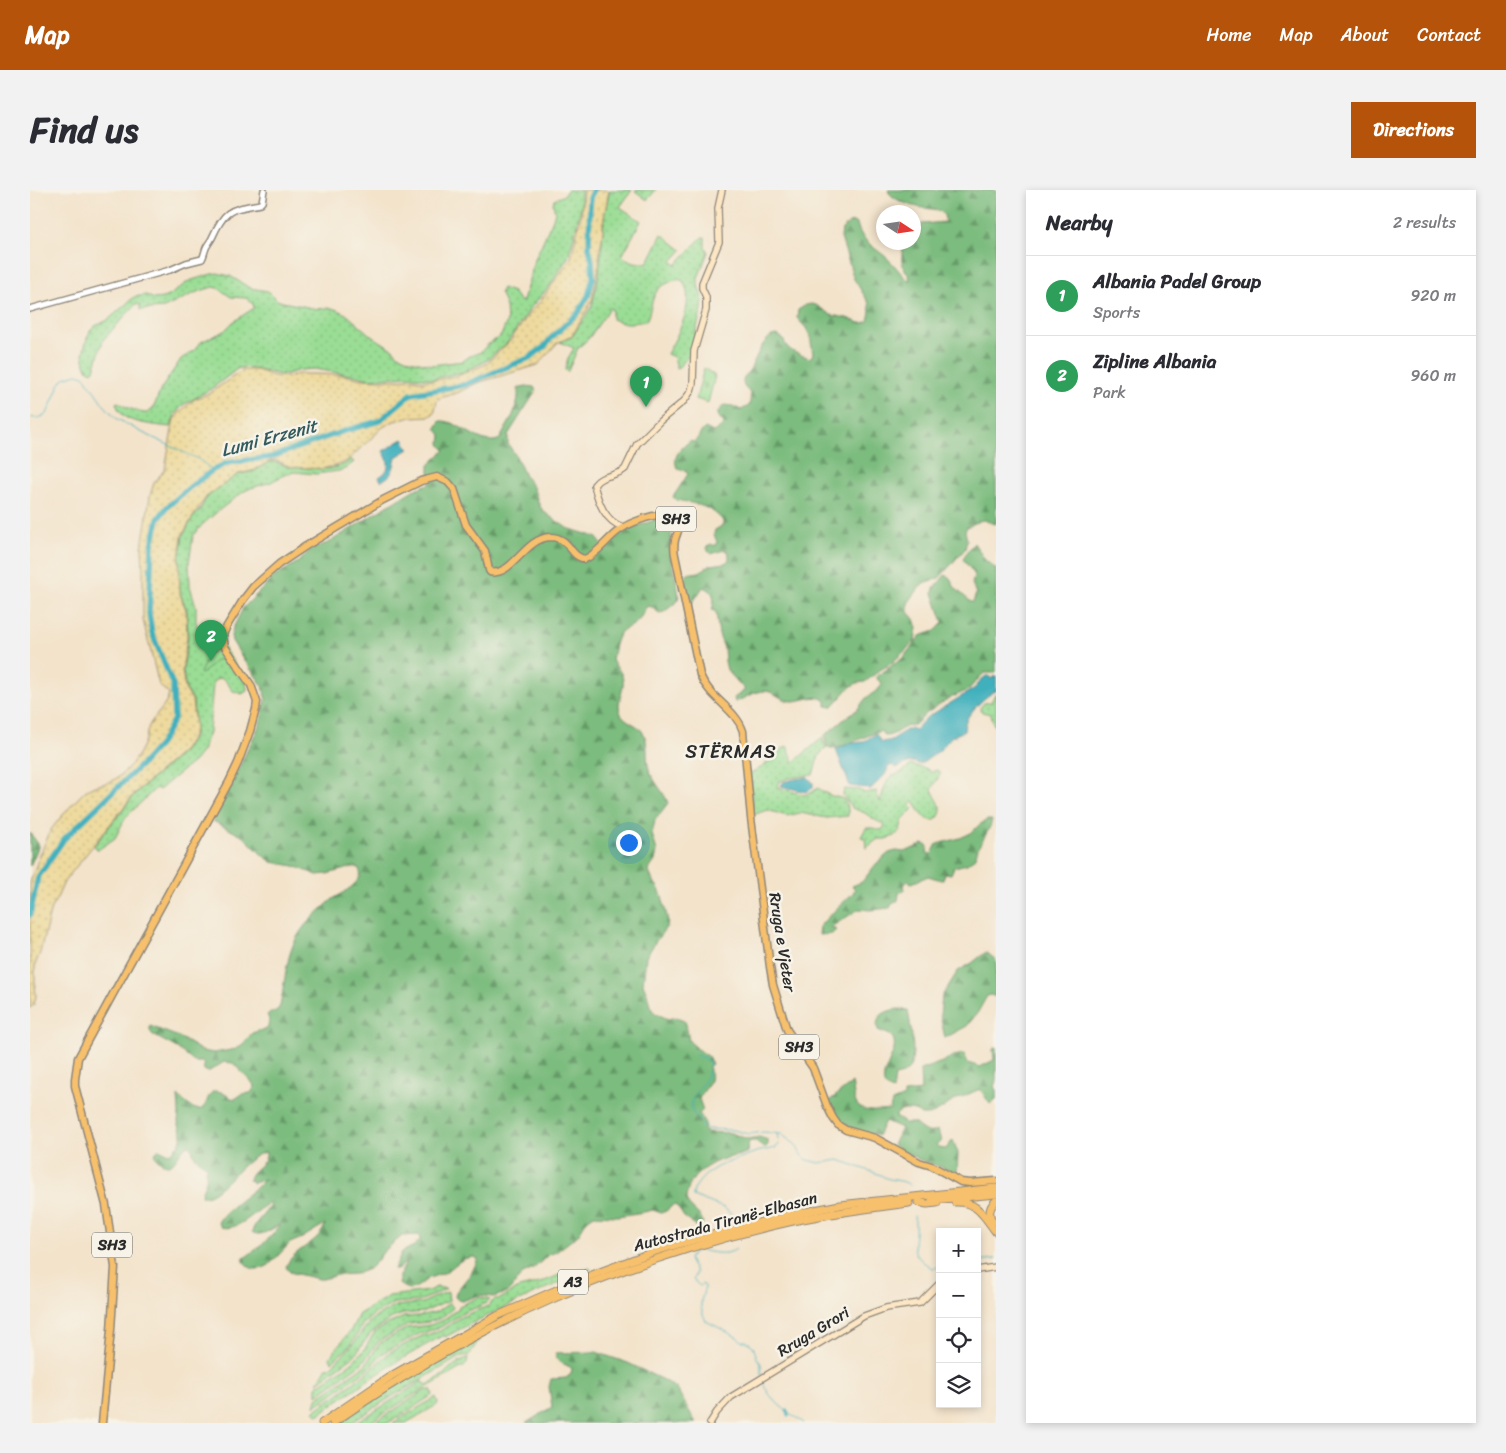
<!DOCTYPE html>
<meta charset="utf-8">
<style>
body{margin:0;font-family:Sriracha,sans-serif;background:#f2f2f3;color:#2b2b33}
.controls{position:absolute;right:15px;bottom:15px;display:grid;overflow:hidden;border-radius:0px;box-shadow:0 2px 8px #0003}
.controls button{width:45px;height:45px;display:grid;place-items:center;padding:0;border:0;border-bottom:1px solid #e1e1e2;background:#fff;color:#2b2b33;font:25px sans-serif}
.compass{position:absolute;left:846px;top:15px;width:45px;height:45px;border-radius:50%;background:#fff;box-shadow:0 2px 8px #0003;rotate:102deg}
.you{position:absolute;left:598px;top:652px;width:18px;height:18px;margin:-12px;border:4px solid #fff;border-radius:50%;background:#1a73e8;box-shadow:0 0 0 8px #1a73e833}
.badge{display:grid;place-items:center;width:32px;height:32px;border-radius:50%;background:#b45309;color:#fff;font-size:16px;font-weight:700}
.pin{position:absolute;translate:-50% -41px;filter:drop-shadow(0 1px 2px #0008)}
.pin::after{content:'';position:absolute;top:26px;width:18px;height:15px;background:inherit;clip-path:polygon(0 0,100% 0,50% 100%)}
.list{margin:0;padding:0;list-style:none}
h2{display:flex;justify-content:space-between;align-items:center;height:65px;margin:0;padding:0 20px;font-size:21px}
h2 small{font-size:16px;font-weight:400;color:#7c7c81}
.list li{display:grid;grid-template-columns:32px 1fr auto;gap:15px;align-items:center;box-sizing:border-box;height:80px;padding:0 20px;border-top:1px solid #e1e1e2}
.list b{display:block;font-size:19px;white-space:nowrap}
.list p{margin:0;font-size:16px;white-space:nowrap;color:#7c7c81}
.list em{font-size:16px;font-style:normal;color:#7c7c81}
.icon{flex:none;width:28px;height:28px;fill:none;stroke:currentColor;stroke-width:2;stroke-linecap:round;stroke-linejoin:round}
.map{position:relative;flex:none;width:966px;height:1233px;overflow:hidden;border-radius:0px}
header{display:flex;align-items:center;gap:30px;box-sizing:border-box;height:70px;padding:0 25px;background:#b45309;color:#fff}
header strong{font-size:24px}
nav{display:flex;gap:28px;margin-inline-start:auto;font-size:18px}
.intro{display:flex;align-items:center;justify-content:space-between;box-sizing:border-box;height:120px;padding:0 30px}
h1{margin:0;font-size:35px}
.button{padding:12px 22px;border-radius:0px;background:#b45309;color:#fff;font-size:18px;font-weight:700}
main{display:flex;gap:30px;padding:0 30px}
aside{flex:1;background:#fff;border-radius:0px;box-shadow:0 2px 8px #0003}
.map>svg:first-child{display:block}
</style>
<header>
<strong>Map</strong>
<nav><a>Home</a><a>Map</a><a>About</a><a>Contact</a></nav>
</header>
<div class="intro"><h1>Find us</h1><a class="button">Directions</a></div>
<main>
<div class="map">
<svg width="966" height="1233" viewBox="0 0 966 1233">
<defs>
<pattern id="grass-dots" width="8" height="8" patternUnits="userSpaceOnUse" patternTransform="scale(1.25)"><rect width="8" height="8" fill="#9add94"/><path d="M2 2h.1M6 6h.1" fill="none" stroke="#85be80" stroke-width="1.8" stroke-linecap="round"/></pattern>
<pattern id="forest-firs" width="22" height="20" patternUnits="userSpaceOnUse" patternTransform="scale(1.25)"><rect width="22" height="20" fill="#7bbc7e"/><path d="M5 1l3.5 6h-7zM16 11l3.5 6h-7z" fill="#659967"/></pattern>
<pattern id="sand-dots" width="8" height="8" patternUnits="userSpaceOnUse" patternTransform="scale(1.25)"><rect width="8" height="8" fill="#eeda9e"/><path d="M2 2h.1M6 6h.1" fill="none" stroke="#cb8" stroke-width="1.8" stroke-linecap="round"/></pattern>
<pattern id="cemetery-stones" width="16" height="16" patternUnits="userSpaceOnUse" patternTransform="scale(1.25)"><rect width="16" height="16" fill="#9add94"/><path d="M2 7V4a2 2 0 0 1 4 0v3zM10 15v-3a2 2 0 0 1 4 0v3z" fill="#85be80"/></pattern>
<pattern id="park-tufts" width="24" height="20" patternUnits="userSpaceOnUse" patternTransform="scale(1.25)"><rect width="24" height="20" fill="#9add94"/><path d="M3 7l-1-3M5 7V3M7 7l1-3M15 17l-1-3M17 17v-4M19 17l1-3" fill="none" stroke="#85be80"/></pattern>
</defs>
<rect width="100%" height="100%" fill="#f7f3e8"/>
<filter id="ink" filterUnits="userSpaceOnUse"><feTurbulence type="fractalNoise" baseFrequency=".02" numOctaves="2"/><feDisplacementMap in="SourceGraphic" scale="10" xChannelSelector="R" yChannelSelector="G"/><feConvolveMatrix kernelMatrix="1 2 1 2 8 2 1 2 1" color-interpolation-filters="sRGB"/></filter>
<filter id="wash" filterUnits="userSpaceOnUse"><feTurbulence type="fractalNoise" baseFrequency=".0096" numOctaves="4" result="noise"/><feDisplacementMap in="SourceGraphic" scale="20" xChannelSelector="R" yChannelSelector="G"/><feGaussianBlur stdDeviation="1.12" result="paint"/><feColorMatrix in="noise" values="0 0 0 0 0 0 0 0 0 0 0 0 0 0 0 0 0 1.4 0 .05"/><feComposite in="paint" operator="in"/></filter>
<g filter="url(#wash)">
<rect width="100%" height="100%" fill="#f3e3cb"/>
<g fill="url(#grass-dots)" stroke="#628460">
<path d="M537,0H551V17L542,54L538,67L519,97L502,116L477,153L456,171L433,182L402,189L377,186L339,189L328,186L284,179L271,180L252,185L214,177L207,179L184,197L153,215L145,224L141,237C130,236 101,233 94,226C90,223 87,217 86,213L88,212L98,218L114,223H117L123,219L131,199L151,169L165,160L171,152L194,141L203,132L224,118L223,114L216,108L201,107L188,98L183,97L167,102L134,118L110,120V115L106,114L73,150L64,180L62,182L58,180L55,174L53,164L57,148L60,141L65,136L78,130L104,107L116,105L124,109L133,108L140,105L159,91L178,85L187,83L200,86L220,98L238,101L247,110L253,112L287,119L297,118L305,119L316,124L339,144L364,160L367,164L380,170L402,175L433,171L440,166L451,162L457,155L471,146L477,131L476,117L470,102L472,98L483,102L490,111H493L505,69L523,29L525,21L523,14L524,10L534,5Z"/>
<path d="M580,0H602L590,17L611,31L592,66C599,71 610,75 618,72L632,44L652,60L642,71L646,75L672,47L675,48V57L678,62L668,88V95L673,110L672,119L659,166L648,178H646V174L644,167L637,164C648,144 667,110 652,90C645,89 642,91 636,94C620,101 623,118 616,131C603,133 594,135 582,129V119L580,118L559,148L548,158L538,181L537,182L535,180L538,168L544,158L530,152L542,147L562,116L569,85L575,21Z"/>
<polygon points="604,0 626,0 617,10"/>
<polygon points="320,268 324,272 315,279 309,281 286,284 264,282 254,285 241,292 221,298 213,302 188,321 172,335 163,346 159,373 160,396 166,416 166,432 174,456 178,457 191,454 216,490 217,501 212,504 203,501 194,489 189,488 185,490 183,494 179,542 172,561 164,571 129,600 126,598 96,627 85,648 68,660 64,656 106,603 154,561 164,546 165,537 163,510 156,499 153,481 158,447 157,420 150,403 149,369 153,346 162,329 170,320 177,307 207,285 225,281 240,272 245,272 259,277 297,279 308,277 317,273"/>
<polygon points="965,504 966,505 966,538 963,533 961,524 952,522 950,518 954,513 961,512"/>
<path d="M792,548L796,558C786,566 787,575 783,585L758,588L755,590L749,591L747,597L774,605L781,603L788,598L799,605L814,609L818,619V626L797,628L770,623L757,626L737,620L723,625L720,583C738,577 742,565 757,556L764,572Z"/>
<path d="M881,575L895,578L901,582L907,580L911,583L902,599C906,611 918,620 905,630C894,632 889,620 885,612L882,611L880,615L883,618L880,622L873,629L870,640L865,646L855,649H848L836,658L835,648L831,647L836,638H843L849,640L853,639L855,635L843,629L835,623L822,618L813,605L814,599L829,600L835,603L846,601L850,612L855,596L860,587L872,582Z"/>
<path d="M560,1078L561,1080C511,1100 463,1122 415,1147L414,1145C370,1169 328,1195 288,1225L284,1221L333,1186L354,1167L362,1161L392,1146L410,1141L431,1127L458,1116L466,1108L468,1110L489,1098L510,1093L534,1083Z"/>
<polygon points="407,1097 416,1099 390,1111 364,1113 342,1126 332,1135 328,1143 318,1158 302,1171 300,1168 304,1161 321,1140 329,1124 359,1106 398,1101"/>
<polygon points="418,1102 419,1111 394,1122 373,1124 362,1128 340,1144 325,1165 288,1192 296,1178 300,1177 319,1159 341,1130 365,1116 393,1113 406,1106"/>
<polygon points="449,1107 460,1110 457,1113 433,1123 411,1137 389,1144 357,1161 352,1164 339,1178 285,1216 287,1208 335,1175 350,1153 377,1138 400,1135 413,1130 429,1118 429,1116"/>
<polygon points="420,1113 423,1118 411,1128 399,1132 379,1134 349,1151 332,1173 287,1205 287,1196 321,1173 334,1160 344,1143 356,1135 374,1127 389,1126 406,1122"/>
<polygon points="449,1149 440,1165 432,1166 361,1207 321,1233 310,1233 363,1197"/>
<polygon points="438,1167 437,1173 433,1178 431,1178 380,1207 339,1233 326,1233 392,1191 397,1195 413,1185 421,1177 429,1174 428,1171 430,1172"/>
<polygon points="397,1199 398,1201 401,1199 403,1205 358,1233 344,1233"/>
<polygon points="406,1207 408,1213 407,1215 376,1233 363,1233"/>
</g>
<g fill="url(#forest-firs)" stroke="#537454">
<path d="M858,0H966V334L953,330L949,331L937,337L935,341L937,350L935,359L910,387L907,389L893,393L878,413V422L884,429L887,438L885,451L862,473L850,480L835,492L827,493L819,498L802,517L796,516V511C786,503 774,511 762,511C751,511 745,501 734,501C724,501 714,509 705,512L704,508L715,500L697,480L695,471L694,458L689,445L686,422L682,420C685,410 685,400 673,397L661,415C656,410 654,391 656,384L669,382L681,375L695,373L699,370V365L698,361L694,360L681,364L678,361L677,357L681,354L685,356L687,352L684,344L685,340L693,335V331C682,316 663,313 646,310L643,307L658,284L655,280L647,278C642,266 651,258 660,251L664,252C669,248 670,242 675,238L683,242L687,240L694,233L688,226V222L694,215L703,216L711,220L719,216C724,197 714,203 713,192C713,187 718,183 721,178C725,170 736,140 749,146C754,148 754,152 756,155C760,162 773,166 780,168L783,164L780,146L776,138L767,128L768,120L776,115L781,114L786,115L801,125L817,128L830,133H834L838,131L840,122L839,113L824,89L811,48L812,39L819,33L823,32L827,34C831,50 842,56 855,66C863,73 869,81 876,89L880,90C879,85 877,83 874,78C870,70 872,61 875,53L884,52V42L892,34L915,32C916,16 898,20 888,17C878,15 865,10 859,3Z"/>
<path d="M496,196L504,197L506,201L478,245V254L486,266L495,286L503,297L509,314L511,318L518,325L537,338L566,347L575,358L595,340L628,329L632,328L641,331C643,343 639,355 641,368C642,378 651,402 648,411L634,422L629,423L622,417L618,416C612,420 613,427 607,432C604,436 597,437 593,440C585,447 584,460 582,470C585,477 592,481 593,490C595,501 585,512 591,524C596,532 607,534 612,541C620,552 615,568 619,579C623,592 634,601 638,613L625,630L624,635L622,644L627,661L625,671L620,678L619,682L623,691L628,697L632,706L638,731L637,736L626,751L616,767L613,794L617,803L620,816L625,823L638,829L646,827L654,830L656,834L659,851L669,860L678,866L682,874L679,876C684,894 676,895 669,909L673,920L669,924L675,933L674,942L701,943L717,949L729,947L738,950V955L735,958L726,951H721L718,954L717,962C708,967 700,966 691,970C678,974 661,986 658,1000C657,1004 655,1008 657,1012C661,1020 672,1024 673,1033L669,1036H664L661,1032L654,1027L647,1016L643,1015L636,1021L631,1023L623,1020L614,1022L587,1026L564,1025L557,1030L548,1045L526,1062L518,1065L503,1079L491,1085L480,1100L476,1103L463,1107L449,1105L432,1111L428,1110L425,1107L426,1102L442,1082L448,1069L444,1067C430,1067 425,1077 414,1083C409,1085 404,1086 399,1088C388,1095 383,1105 369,1094V1086L377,1071L368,1079H364L372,1062L384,1056L390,1050L389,1045L372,1046L354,1061L346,1072L339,1079L326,1084L307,1085L293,1089H289L263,1083L259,1081L256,1077C262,1059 291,1053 295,1034L272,1048L260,1053L239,1075C229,1081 218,1081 213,1069L232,1055L248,1038L249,1035C241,1039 231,1048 222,1042C225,1030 237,1024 241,1012C226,1020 209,1042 191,1037L188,1033C192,1021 225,1001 235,989L223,993L219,990C220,978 238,976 236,962C213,966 189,1009 171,1006C171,1000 175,996 176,990C177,985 175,982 177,977C174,972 171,973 167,969C162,965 164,959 158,955C146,961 144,989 125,966L126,962L129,959L137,963L141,962L150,953L152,944L148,932L149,924L148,906C182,939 172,901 186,901C194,901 198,908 205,909L212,904L221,903L225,896L203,873L194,872L178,882L174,880L173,872H164L147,858L123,845L120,841V836L149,847L172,861L184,863L206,859L214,853L222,843L238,838L239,829L237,825L240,822C245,822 247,821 250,816C257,784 255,755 280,730C287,723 295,716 303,709C312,703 340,689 327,677H323L297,684L287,685L264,676L242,672L231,664L214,647L183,631L230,534L236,509L233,496L214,470L202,451L201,446L203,438L213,418L245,386L268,372L281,359L298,353L383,300L401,293L399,282V275L415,260L410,254L411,245L406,238L410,231C429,229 451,259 470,249C478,233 490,218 488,199L491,197Z"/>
<path d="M944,353L955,370L966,379V483H954L938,500L918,509L897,523L885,535C873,534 865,547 854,546L852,542L850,541L805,559L797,557L794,546L819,525L827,520L836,508L849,499L852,494L851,492L847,489V486L873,468L890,446L905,441L912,434L913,432L903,403L904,398L915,385L920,388L925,398L941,412H943L946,404L942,393L945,385L933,369L935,365Z"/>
<path d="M957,630H962C960,643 946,655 946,667L937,674L924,677L921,684L915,683L913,690H911L898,686L882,693L878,691L873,695L874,700L869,703L868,711L862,714L860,718L840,720L829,719L801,737L806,740L802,744L789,745L790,735L823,703L825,699L822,696L832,692L846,674L859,663L866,661L875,662L893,654L897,655L898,657L897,663L901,664L903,662L907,654L930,648L941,643L949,635Z"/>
<polygon points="0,643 9,655 0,676"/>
<polygon points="956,762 966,770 966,807 961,805 957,806 948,822 937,836 915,848 910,825 912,806 928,781 942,773"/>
<path d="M869,819L878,820C880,835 889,872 876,882C873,885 868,885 865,886L863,901C837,893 874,861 862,847C860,844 852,842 848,840C844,825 857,820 869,819Z"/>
<path d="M966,857V890L964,897L966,900V909L960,914L950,899C942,903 933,906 925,910C916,915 905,926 894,925C889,925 891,924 887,922C880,919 870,919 866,925V927L875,933H884C892,939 897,946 908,940L911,951L906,955L909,958L916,959L923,950L928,963L927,983L888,969L863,955L871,938L855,931L848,946C834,940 813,940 805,926C802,922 801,916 799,911L822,893C824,899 823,907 826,913C832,924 849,921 860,920L862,912L874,907V903L891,901L890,880L912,872L923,866L934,864L938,873L950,877L964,870L963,859Z"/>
<polygon points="566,1162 598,1173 635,1191 647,1199 666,1233 496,1233 522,1217 519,1197 521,1189 536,1188 541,1184 542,1178 528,1171 525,1163"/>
</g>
<path fill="url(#sand-dots)" stroke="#8c8264" d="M553,0H579L573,33V42L570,59L569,77L562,111L542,146L527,153L508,175L447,193L427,203L410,208L407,211L404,223L400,226L382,227L364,231L353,237L317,271L308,275L292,279L261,277L245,270L240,271L225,280L208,284L176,307L161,330L152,346L149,369L150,404L156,420L157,447L152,481L155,499L162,510L165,537L163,545L154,560L105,603L34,692L27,708L21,718L10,763L5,775V794L6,806L4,815L0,818V693C6,675 13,656 21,640C26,632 47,609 54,602C62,595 73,595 82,591C97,583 109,566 115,550C117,546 117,540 119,536C125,524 137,517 139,504L129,495L113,430V382L112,357L120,306L124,293L135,279L144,229L150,222L163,210L180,203L213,180H227L244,186L258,187L268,184H282L314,185L332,189L350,190L384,189L393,191L412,189L430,185L456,174L481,150L500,122L510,112L541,68L551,25Z"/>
<polygon fill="url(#cemetery-stones)" stroke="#628460" points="674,178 685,186 678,213 666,209"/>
<polygon fill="url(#park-tufts)" stroke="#628460" points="191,457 200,473 187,469 172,484 170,483 179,464"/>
<g fill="#41b0bd" stroke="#366e74">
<path d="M373,249L379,259L366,267C363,279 364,285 351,291L349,287C361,280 360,272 353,261Z"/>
<path d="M956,486H959L961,489L966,486V501C957,504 938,523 935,533C934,536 935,538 934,541L921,547L910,560L894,572L889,574L884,572L877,573L866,578L862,575L858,577C857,587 846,592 840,600L837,598L820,596L806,560L820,553L833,552L846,544L851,552L864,550L865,547L880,538L885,540L896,528L945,498L950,491Z"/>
<path d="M778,587L783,593V598L776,602L751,596L752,593C760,589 769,589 778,587Z"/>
</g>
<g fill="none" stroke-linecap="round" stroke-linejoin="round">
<g stroke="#41b0bd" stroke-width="1">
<path d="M0,227C6,229 11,228 17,224L29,195L34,188L47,184L54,186L74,215L86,228L109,241L168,269L183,280"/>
<polyline points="666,865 678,870 680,875 679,877"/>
<path d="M678,881C678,896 653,908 664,924C667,928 673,934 676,939L703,940L719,944L734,942L751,944L766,955L771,965L778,970L789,973L809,970L851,985C859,992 871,988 880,995"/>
<path d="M884,1026C890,1054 872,1059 902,1078L910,1077"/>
<path d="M706,1028L694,1018L663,1006C663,994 679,981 689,976L726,962L746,958L749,954L747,944"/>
<path d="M706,1059C697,1067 680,1062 669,1060L666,1061L659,1068L660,1072L666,1082L663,1090L670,1096L673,1094L675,1097C671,1111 668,1115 676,1131L705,1146L712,1151H716L723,1156L727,1168L731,1174V1185"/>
<polyline points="947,1071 966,1069"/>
<path d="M733,1192C739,1211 758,1222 774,1233"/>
</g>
<polyline stroke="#41b0bd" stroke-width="3" points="757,1221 758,1225"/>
<polyline stroke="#41b0bd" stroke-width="5.5" points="0,725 8,687 34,649 113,573 130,554 144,529 143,495 122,443 119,423 122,355 128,329 137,317 160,297 183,280 197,273 241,267 314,241 349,231 381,204 434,195 499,168 514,157 522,147 548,123 558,106 563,88 562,71 559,57 560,8 563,0"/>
</g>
</g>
<g filter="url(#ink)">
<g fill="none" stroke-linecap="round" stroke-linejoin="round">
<defs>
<path id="tertiary" d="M0,119L140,80L156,73L172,69C174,66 174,63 176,58C177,55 180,52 182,48C195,19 199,20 230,14L232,12L234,0"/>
<g id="secondary">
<path d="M593,337C575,332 568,311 564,295C571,284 586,287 595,279L607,254L630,231L654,211L661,201L663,193L664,161L676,120V107L672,98V93L689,52L688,18L692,0"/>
<polyline points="947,1080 966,1077"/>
<polyline points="680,1233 687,1222 701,1207 834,1126 856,1118 890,1113 910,1093"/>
</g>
<path id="primary" d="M72,1233L81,1140L85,1077L76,1015L45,896V889L48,868L199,592L208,573L220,541L226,519L227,512L221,495L195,457L193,445L197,436L213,410L223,397L249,374L276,356L353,310L391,291L407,287L418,292L424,299L436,335L455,361L459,380L460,382C482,387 495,348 520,347C541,347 539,367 555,369C569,363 578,347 591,339C601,332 645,313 649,335C650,339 646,345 645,350C644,355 644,360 645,365L670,485C679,508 706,519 713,541L721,628L740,777L743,795L757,840L783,878L797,916L803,928L808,935L816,940L845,948L889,972L902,976L931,992L940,993L966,991"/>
<g id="motorway">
<polyline points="902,1010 966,1004"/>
<polyline points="888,1012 897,1014 907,1013"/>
<path d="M925,1012C947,1011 954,1026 966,1042"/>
<path d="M963,1032C958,1025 959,1017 966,1011"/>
<polyline points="292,1233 361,1186 467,1126 549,1090 620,1063 652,1053 754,1026 810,1015 966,998"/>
<path d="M303,1233C447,1133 592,1069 763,1031C801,1023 840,1018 879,1013"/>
</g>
</defs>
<use href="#tertiary" stroke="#8f877b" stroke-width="8"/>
<use href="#secondary" stroke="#8f877b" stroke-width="8"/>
<use href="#primary" stroke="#8f877b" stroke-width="9"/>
<use href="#motorway" stroke="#8f877b" stroke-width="9"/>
<use href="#tertiary" stroke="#fff" stroke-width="5"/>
<use href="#secondary" stroke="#fce6c4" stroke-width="5.5"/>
<use href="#primary" stroke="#f7c06c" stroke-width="6"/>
<use href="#motorway" stroke="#f7c06c" stroke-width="7"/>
</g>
</g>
<g text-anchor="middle" stroke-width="5" stroke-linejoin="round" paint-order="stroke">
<g fill="#f7f3e8" stroke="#686764" stroke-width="1">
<rect x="626" y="316.5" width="40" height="25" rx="4"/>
<rect x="749" y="844.5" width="40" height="25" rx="4"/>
<rect x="62" y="1042.5" width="40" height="25" rx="4"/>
<rect x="528" y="1079.5" width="30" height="25" rx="4"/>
</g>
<g font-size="15" font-weight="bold" fill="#2b2b2b">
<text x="646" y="334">SH3</text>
<text x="769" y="862">SH3</text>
<text x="82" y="1060">SH3</text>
<text x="543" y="1097">A3</text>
</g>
<g font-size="16" fill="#2b2b2b" stroke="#f7f3e8">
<text transform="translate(753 752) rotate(81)" y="6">Rruga e Vjeter</text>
<text transform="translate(695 1031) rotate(-15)" y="6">Autostrada Tiranë-Elbasan</text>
<text transform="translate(783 1141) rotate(-31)" y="6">Rruga Grori</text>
</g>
<g font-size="18" font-style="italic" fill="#335a5e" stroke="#f7f3e8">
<text transform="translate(239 248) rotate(-15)" y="6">Lumi Erzenit</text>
</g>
<g font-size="19" letter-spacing="1" fill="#2b2b2b" stroke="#f7f3e8">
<text x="701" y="568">STËRMAS</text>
</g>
</g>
</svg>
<div class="controls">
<button>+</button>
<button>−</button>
<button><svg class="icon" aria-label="locate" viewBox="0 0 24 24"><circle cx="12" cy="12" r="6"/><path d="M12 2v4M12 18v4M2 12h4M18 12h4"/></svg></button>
<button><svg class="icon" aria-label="layers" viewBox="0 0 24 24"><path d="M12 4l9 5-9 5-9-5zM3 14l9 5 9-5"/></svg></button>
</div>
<svg class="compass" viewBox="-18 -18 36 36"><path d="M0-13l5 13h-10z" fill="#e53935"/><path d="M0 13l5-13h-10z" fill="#7c7c81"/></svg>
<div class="you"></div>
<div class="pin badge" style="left:616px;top:217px;background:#2e9e5b">1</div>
<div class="pin badge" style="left:181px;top:471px;background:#2e9e5b">2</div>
</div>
<aside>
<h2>Nearby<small>2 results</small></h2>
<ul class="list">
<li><span class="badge" style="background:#2e9e5b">1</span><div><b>Albania Padel Group</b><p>Sports</p></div><em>920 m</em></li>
<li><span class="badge" style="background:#2e9e5b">2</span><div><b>Zipline Albania</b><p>Park</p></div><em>960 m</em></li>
</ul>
</aside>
</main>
